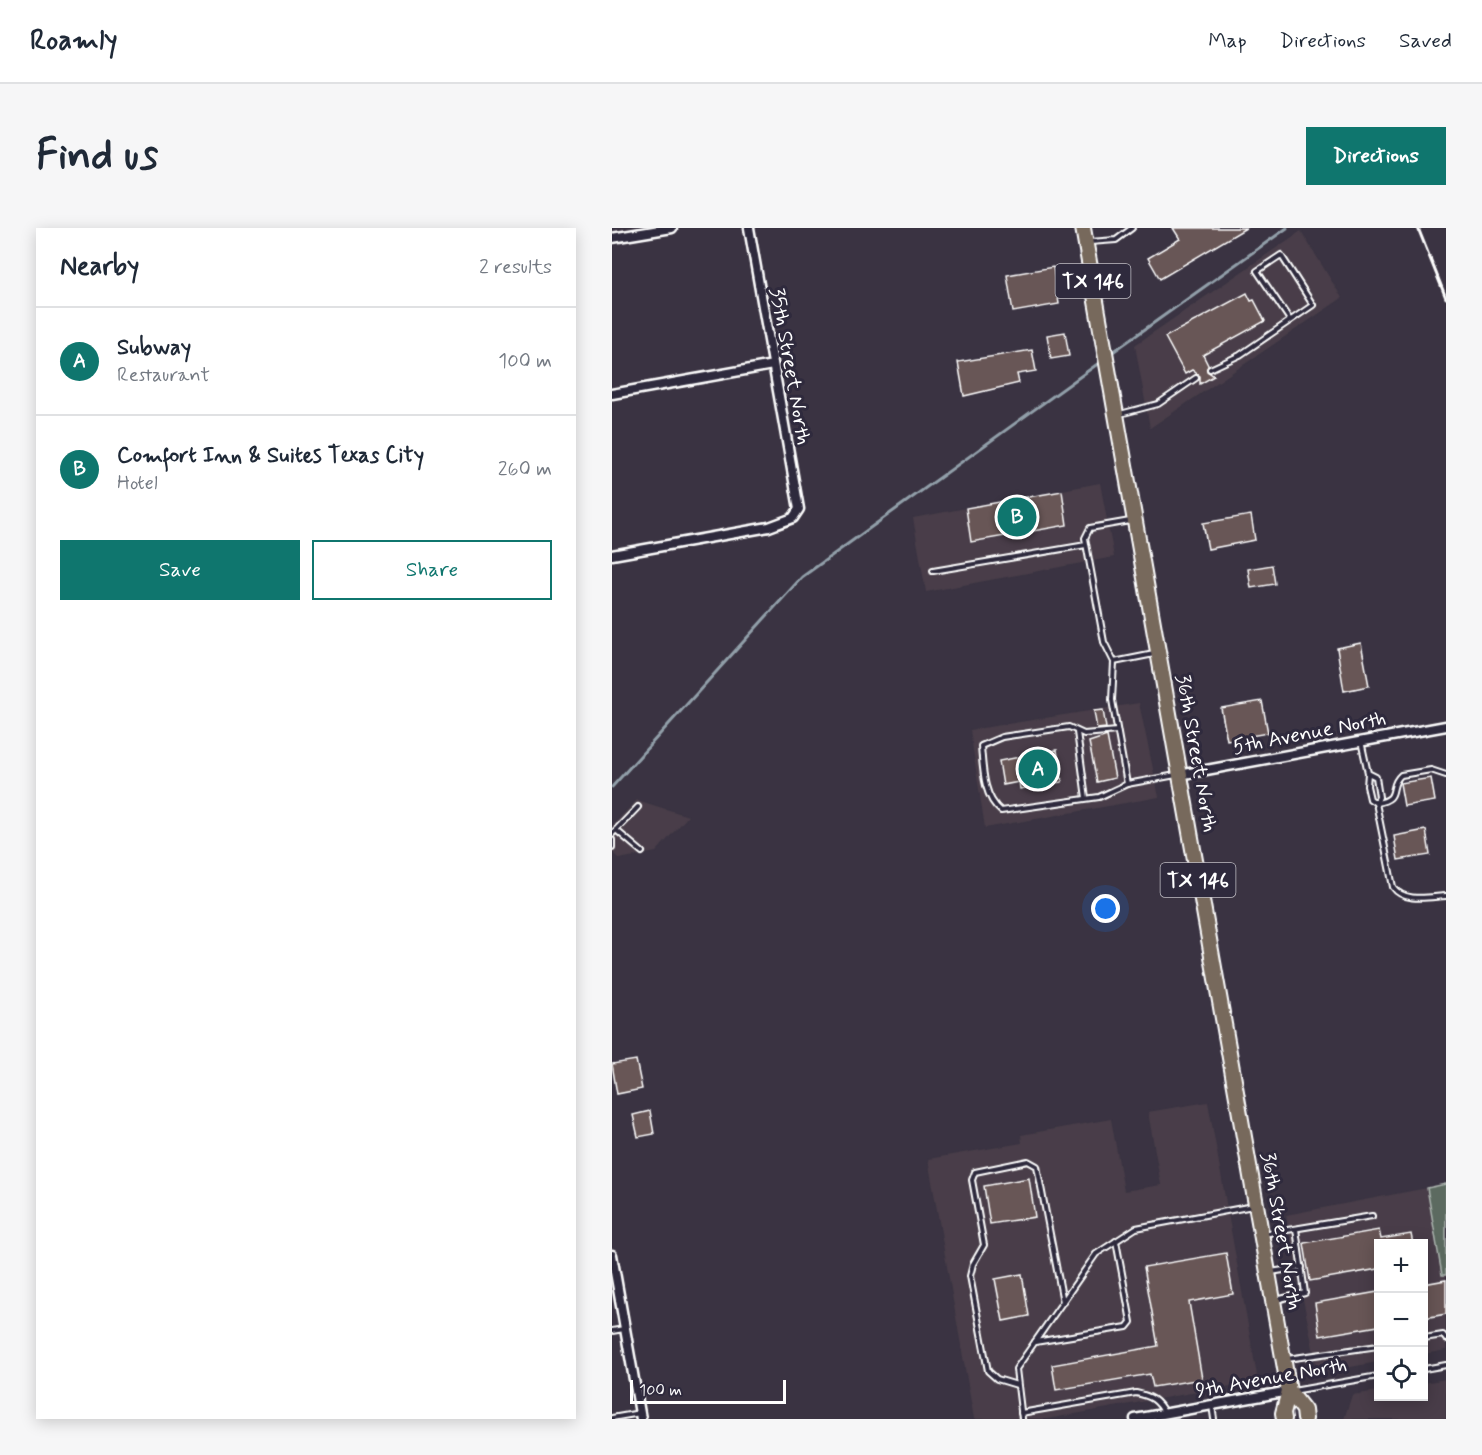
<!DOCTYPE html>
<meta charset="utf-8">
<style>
body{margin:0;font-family:Mynerve,sans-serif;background:#f6f6f7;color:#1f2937}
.controls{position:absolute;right:18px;bottom:18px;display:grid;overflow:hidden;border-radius:0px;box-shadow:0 3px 15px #0003}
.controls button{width:54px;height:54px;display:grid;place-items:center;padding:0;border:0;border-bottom:2px solid #e0e1e3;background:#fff;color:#1f2937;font:30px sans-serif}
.scale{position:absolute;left:18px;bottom:15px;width:156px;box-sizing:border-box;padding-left:6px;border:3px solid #fff;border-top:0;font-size:16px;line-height:21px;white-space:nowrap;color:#fff;-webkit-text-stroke:4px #2f2a3d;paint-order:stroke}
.you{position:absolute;left:494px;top:681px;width:21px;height:21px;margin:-15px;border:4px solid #fff;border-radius:50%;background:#1a73e8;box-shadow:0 0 0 9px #1a73e833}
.badge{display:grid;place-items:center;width:39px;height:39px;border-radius:50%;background:#0f766e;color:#fff;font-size:20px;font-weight:700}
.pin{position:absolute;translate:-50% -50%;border:3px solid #fff;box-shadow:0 2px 6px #0006}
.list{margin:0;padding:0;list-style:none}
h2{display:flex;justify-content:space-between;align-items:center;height:78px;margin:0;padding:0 24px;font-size:26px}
h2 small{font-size:20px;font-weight:400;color:#747a83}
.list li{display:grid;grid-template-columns:39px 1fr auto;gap:18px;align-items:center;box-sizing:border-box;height:108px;padding:0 24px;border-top:2px solid #e0e1e3}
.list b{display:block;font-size:22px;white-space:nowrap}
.list p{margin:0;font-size:20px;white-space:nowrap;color:#747a83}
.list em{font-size:20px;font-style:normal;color:#747a83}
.actions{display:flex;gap:12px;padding:18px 24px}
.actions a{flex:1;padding:14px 0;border:2px solid #0f766e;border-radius:0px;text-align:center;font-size:21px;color:#0f766e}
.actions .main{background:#0f766e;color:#fff}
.icon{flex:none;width:33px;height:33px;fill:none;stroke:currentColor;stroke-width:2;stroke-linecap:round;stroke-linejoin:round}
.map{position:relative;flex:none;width:834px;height:1191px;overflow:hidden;border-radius:0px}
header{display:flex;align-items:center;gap:36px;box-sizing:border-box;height:84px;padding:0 30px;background:#fff;border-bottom:2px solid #e0e1e3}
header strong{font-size:28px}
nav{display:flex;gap:33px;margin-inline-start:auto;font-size:21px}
.intro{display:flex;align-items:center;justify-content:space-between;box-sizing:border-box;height:144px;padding:0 36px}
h1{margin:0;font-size:42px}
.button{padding:15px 27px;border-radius:0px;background:#0f766e;color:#fff;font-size:21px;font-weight:700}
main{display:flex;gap:36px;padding:0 36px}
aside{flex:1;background:#fff;border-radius:0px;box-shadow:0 3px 15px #0003}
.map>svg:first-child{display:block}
</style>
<header>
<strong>Roamly</strong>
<nav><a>Map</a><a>Directions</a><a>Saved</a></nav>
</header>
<div class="intro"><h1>Find us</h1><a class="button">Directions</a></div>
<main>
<aside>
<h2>Nearby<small>2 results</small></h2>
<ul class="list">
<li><span class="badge">A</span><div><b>Subway</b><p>Restaurant</p></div><em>100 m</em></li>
<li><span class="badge">B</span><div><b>Comfort Inn &amp; Suites Texas City</b><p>Hotel</p></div><em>260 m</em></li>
</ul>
<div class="actions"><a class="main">Save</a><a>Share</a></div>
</aside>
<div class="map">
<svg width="834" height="1191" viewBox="0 0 834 1191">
<rect width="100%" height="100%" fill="#3a3342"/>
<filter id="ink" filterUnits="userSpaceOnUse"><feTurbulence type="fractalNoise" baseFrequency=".0167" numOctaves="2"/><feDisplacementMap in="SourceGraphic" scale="12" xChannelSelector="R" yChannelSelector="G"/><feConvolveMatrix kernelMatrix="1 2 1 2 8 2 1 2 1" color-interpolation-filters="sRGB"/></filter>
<g filter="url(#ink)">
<g fill="#483e48">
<polygon points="689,3 730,70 538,200 523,117"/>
<polygon points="488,255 502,329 314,364 301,290"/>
<polygon points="527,475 547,569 373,600 358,502"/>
<polygon points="25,572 76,588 44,624 7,631 0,624 0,598"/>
<polygon points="596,874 646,1153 435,1191 362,1191 316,931 410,915 409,907 499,891 512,963 549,957 536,884"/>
<polygon points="815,960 830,1047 834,1047 834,1122 812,1126 812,1016 766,1016 766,1134 706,1145 674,987"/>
<polygon points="834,1151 834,1191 732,1191 740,1167 766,1163 766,1168 812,1168 812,1155"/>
</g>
<polygon fill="#5b6b61" stroke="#adb5b0" stroke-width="1.5" points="834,956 834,1047 830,1047 815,960"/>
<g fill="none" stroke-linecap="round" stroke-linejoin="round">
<g stroke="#92a0aa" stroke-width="3">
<polyline points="498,126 675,0"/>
<polyline points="0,559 190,349 491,132"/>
</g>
</g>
<g fill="#685656" stroke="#fff" stroke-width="1.5">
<polygon points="561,0 634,0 548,51 536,30 568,11"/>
<polygon points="441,39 447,76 401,84 395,47"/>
<polygon points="635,65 639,73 642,72 653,93 591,127 596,137 595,143 602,148 588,156 588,148 580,142 573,146 553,109"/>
<polygon points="453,104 457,128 439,131 435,107"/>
<polygon points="420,122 424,143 405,146 407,155 352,168 346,134"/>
<polygon points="450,263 455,297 359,314 354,280"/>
<polygon points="639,287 643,312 596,321 591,295"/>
<polygon points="660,337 663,356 639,360 636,341"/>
<polygon points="749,415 757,458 732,463 725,420"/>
<polygon points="650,473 656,505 615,512 609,480"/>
<polygon points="491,482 494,500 485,501 482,483"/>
<polygon points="495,508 503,550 485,554 477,514"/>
<polygon points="445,522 450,554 408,561 407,554 391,557 387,533"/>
<polygon points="819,550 823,573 792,578 788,555"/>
<polygon points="814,602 818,627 786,632 782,608"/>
<polygon points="24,832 30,861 5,866 0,836"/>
<polygon points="38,883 42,906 26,909 21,887"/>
<polygon points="417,950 423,989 378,996 372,958"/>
<polygon points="767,1002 769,1011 799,1006 801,1016 766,1016 766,1041 698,1053 692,1015"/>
<polygon points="614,1025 621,1066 577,1074 590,1151 541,1159 538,1146 444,1162 440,1137 546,1118 532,1039"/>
<polygon points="410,1046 417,1088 391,1093 383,1051"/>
<polygon points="834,1052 834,1086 812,1090 812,1056"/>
<polygon points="766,1064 766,1098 708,1108 703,1075"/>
</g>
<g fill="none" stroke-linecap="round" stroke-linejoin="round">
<defs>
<g id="service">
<polyline points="478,14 504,12 520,0"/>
<polyline points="598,141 628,127 701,77 669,27 645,43 678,92"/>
<polyline points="508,186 546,176 584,150"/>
<polyline points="518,293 478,300 473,310 492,414 502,434 500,472 515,556 564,547"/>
<polyline points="321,343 474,317"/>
<polyline points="502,434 542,426"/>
<path d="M505,503L472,506L457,499L390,509L369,518C371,540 371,569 389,583L487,569L515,556"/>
<polyline points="465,504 474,570"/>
<polyline points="749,513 756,545 755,558 758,571 764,575 767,569 764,549 756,545"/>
<path d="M834,547L819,542L789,547C775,559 790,571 764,575L781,659C792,675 817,669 834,668"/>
<polyline points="4,602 30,624"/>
<polyline points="0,606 26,579"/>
<polyline points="0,612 0,619"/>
<polyline points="651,1006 760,988"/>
<polyline points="659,1044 690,1039"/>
<polyline points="664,1072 693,1065 684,1001"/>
<polyline points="0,1103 12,1101"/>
<polyline points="812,1110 831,1107 834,1111"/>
<polyline points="423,1114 515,1099 519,1094 504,1013"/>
<polyline points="675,1131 766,1118"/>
<polyline points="812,1141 834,1137"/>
<polyline points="405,1157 385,1151 376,1143 358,1048 361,1036 372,1017 360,952 363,944 416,933 425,938 451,1074"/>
<polyline points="681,1163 766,1148"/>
<polyline points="600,1177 602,1191"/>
<path d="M409,1185L524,1165C539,1168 546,1172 553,1186"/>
<polyline points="0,1190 28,1185"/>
<polyline points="410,1191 404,1141 484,1026 524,1000 641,978"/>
</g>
<g id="minor">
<polyline points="0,10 60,0"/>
<polyline points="0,166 161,137"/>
<polyline points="0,327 157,299 181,290 187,281 137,0"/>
<polyline points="567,547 834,498"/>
<polyline points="0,1027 29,1191"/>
<polyline points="523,1191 677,1163"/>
</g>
<g id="trunk">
<polyline points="471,0 677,1163 671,1185 672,1191"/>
<polyline points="677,1163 692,1182 693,1191"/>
</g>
</defs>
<use href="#service" stroke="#fff" stroke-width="8"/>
<use href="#minor" stroke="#fff" stroke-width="13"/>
<use href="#trunk" stroke="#fff" stroke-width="18"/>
<use href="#service" stroke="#2f2a3d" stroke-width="4"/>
<use href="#minor" stroke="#2f2a3d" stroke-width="8"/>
<use href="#trunk" stroke="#77695c" stroke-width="14"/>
<polyline stroke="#fff" stroke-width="3" points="806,0 834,70"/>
</g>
</g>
<g text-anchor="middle" stroke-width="6" stroke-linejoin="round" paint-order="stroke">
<g fill="#2f2a3d" stroke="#c1bfc5" stroke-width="1.5">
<rect x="443.5" y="36" width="75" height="34" rx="4.5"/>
<rect x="548.5" y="635" width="75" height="34" rx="4.5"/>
</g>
<g font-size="20" font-weight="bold" fill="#fff">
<text x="481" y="60">TX 146</text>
<text x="586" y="659">TX 146</text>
</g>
<g font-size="21" fill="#fff" stroke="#2f2a3d">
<text transform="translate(179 138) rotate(80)" y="7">35th Street North</text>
<text transform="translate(697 504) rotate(-11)" y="7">5th Avenue North</text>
<text transform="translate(585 525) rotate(80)" y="7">36th Street North</text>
<text transform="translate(670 1003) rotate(80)" y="7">36th Street North</text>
<text transform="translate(659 1149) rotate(-10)" y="7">9th Avenue North</text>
</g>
</g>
</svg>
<div class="controls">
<button>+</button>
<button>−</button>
<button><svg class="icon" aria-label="locate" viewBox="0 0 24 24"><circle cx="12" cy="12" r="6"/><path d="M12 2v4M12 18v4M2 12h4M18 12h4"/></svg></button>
</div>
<div class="scale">100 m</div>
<div class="you"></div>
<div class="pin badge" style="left:426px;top:541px">A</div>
<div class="pin badge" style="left:405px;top:289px">B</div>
</div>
</main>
